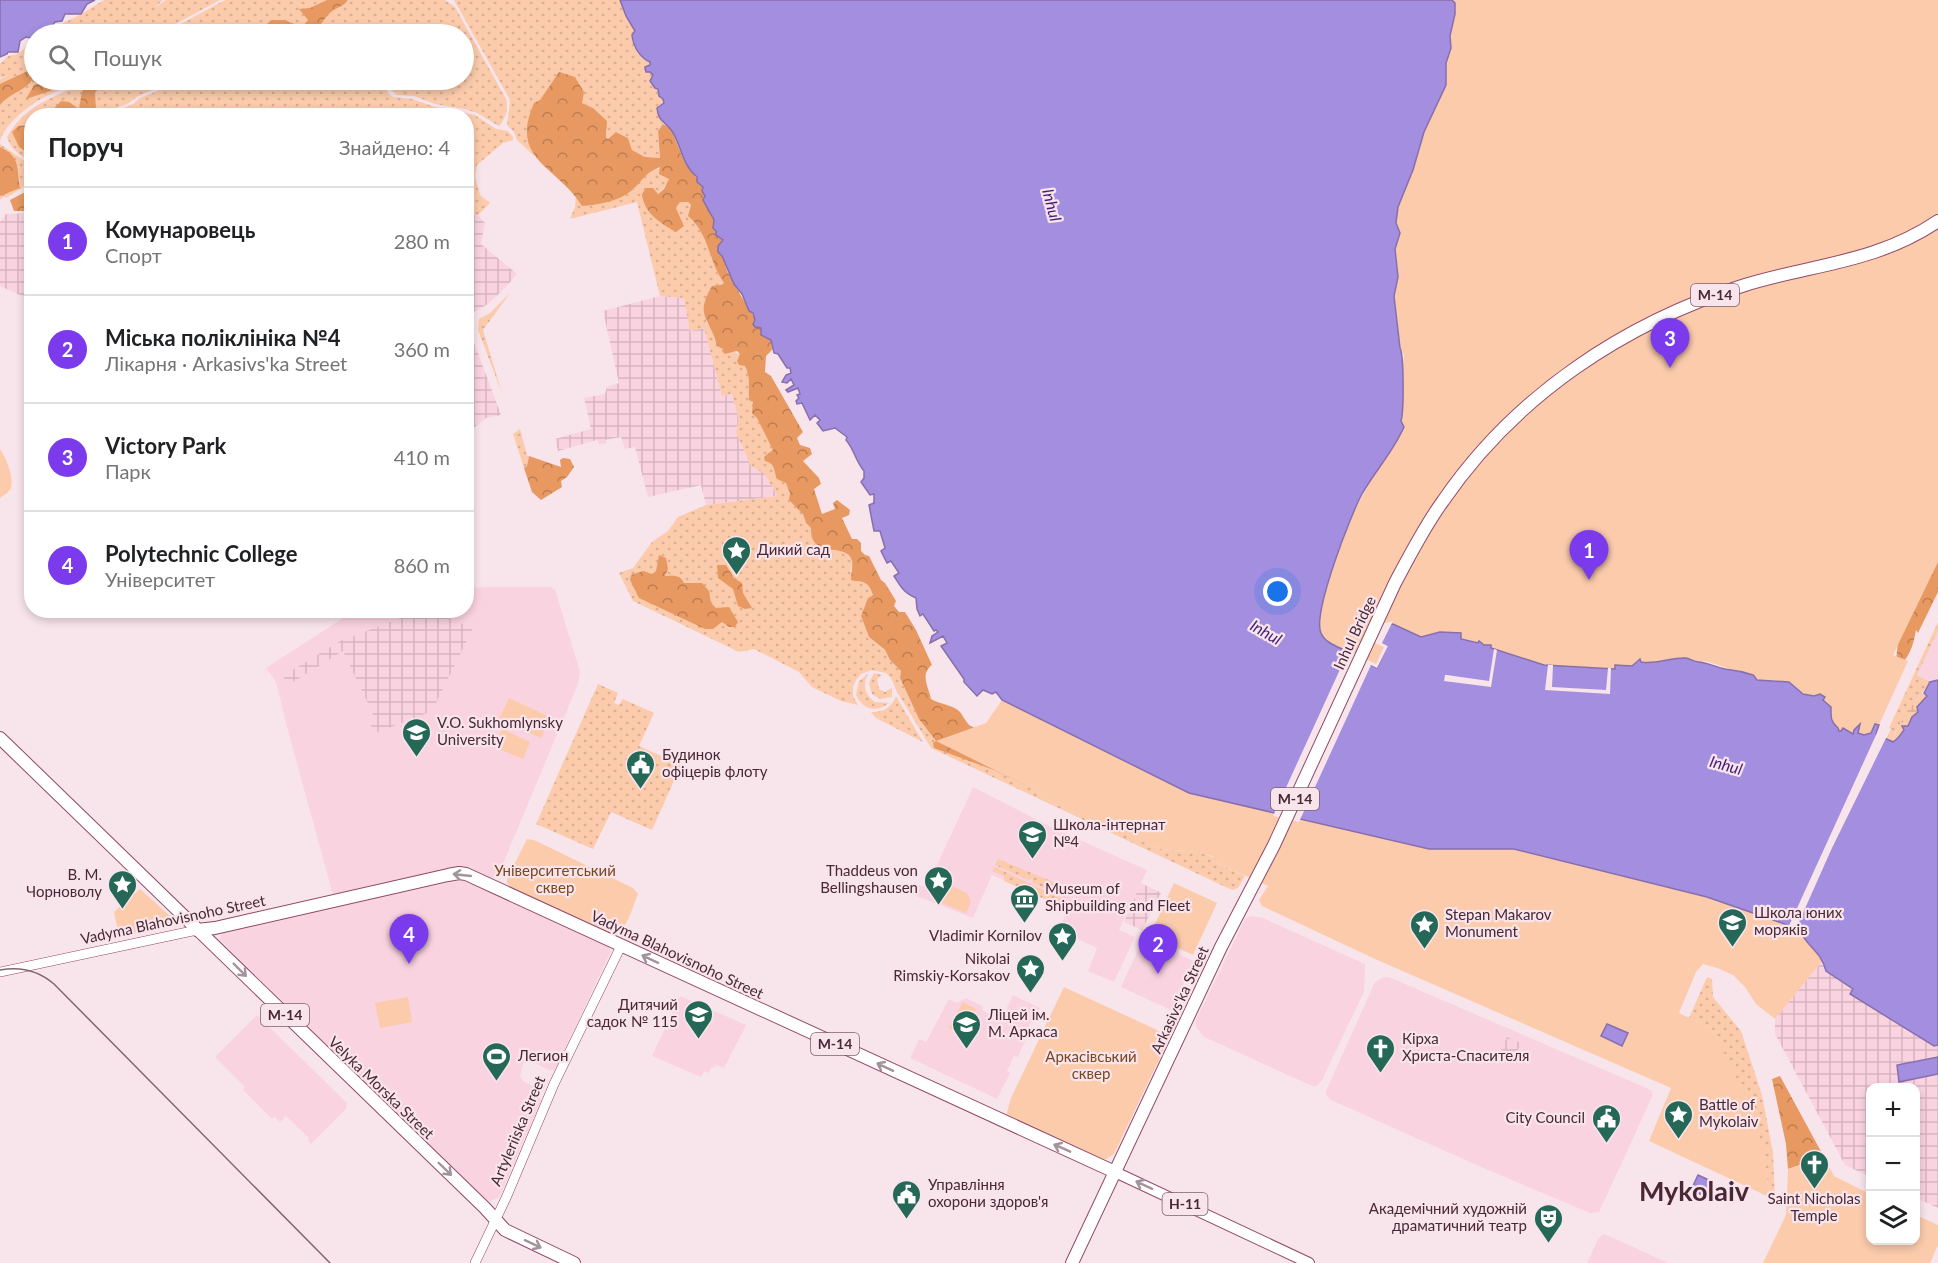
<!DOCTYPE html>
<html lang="uk">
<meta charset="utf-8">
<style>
body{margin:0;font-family:Lato,sans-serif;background:#f2f2f2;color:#202124}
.controls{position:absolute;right:18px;bottom:18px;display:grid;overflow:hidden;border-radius:12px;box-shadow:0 3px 9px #0003}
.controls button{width:54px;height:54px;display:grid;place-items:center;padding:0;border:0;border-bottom:2px solid #e0e0e0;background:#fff;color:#202124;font:30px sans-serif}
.you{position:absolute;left:1278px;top:592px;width:21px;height:21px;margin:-15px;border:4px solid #fff;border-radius:50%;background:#1a73e8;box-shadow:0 0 0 9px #1a73e833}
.badge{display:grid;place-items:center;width:39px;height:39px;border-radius:50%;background:#7c3aed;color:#fff;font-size:20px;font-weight:700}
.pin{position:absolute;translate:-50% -50px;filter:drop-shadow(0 2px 3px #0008)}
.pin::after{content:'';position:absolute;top:32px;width:21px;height:18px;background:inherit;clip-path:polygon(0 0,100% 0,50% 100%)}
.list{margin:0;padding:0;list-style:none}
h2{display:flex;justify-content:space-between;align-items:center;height:78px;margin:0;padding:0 24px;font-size:26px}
h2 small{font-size:20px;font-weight:400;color:#757577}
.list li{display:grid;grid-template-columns:39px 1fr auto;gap:18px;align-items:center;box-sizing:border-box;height:108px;padding:0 24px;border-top:2px solid #e0e0e0}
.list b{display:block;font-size:22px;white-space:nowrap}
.list p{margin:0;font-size:20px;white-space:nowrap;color:#757577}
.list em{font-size:20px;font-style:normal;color:#757577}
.icon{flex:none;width:33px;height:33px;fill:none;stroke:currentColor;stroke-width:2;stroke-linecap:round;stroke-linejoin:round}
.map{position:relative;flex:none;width:1938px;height:1263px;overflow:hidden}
.search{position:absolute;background:#fff;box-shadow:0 3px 9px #0003;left:24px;top:24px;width:450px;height:66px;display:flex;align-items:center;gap:15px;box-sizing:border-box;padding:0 21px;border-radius:33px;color:#757577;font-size:22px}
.panel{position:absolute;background:#fff;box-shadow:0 3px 9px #0003;left:24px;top:108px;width:450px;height:510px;border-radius:24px}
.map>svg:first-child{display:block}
</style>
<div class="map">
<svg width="1938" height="1263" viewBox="0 0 1938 1263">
<defs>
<pattern id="industrial-grid" width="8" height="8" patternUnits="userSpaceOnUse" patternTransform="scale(1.5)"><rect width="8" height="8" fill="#fad3e0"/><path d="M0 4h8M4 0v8" fill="none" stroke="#d8b5c1"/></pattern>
<pattern id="grass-dots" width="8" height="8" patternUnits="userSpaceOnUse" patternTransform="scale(1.5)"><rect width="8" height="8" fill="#fbcbac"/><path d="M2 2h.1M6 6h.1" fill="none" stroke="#d9ae95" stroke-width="1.8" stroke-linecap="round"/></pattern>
<pattern id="forest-crowns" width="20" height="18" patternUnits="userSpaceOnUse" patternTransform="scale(1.5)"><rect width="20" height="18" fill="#e79961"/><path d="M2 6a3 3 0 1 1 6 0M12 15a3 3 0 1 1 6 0" fill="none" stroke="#bd7d51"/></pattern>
<pattern id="wetland-marsh" width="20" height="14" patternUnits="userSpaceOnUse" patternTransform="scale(1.5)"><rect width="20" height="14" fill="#fbcbac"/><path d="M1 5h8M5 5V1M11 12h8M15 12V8" fill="none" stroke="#d9ae95"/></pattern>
</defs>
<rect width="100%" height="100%" fill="#f8e5eb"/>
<g fill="#fad3e0">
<polygon points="483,587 552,587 552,589 555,589 580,672 578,684 500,871 498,875 490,878 471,869 458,867 333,895 287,727 276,682 266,668 354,611 466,610 467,589"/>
<polygon points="1938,631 1938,680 1930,682 1917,675"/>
<polygon points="973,787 1055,829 1147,870 1119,930 1135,937 1114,982 1088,971 1097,948 1059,930 1068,908 992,875 973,918 914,895 918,885 927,887"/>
<polygon points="462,880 608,946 611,951 555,1070 549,1070 526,1059 523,1065 520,1076 523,1081 536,1088 541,1100 502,1191 499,1197 490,1201 484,1200 479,1195 219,939 223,932 229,928"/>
<polygon points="1250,916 1263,918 1365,964 1364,992 1322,1080 1317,1086 1312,1086 1204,1037 1196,1027 1196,1020 1245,919"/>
<polygon points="1146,933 1179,948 1178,954 1194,961 1171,1010 1121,987"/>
<polygon points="1384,977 1389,977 1651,1090 1653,1095 1599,1212 1590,1213 1481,1167 1331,1100 1326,1095 1326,1091 1375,982"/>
<polygon points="1013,995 1040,1008 1025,1032 1028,1034 1018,1057 1014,1056 1007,1071 1010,1073 997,1099 910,1058 919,1039 926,1042 949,999 957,1003 966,998 981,1005 983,1007 982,1010 998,1019 1002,1018"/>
<polygon points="680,996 746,1025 724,1068 716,1065 714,1068 712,1067 709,1073 704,1071 701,1077 652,1056"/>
<polygon points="257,1015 347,1103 346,1109 311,1144 308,1140 309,1138 286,1116 280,1122 275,1117 272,1119 243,1090 245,1087 215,1057"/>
<polygon points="1603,1234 1609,1236 1668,1263 1587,1263 1598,1239"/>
</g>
<g fill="url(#industrial-grid)">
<polygon points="31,213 32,213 31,300 0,286 0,222 6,214"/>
<polygon points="466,214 478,215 485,223 481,244 517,274 505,288 488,304 467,316"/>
<polygon points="660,296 685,298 690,331 704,328 722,396 732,394 739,420 736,432 751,466 765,473 777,496 706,505 701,485 648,497 635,447 625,449 621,437 605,440 606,443 599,445 597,440 558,451 555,439 591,429 584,398 605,394 607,387 619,383 603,311"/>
<polygon points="466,321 501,415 486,418 467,433"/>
<polygon points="419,611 432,611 473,628 432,711 373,734 370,721 373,714 343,651 288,685 283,676 340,641"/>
<polygon points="1141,883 1161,893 1142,930 1124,922"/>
<polygon points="1823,960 1826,971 1853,989 1850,993 1933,1046 1938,1045 1938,1057 1897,1065 1899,1081 1938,1074 1938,1208 1916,1198 1916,1088 1870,1088 1870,1177 1845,1165 1775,1034 1775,1019"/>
<polygon points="1507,1037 1521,1043 1515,1056 1501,1050"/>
</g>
<g fill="url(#grass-dots)">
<path d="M104,0H163L154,8L166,0H220L157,34H83L85,33L81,34H48C54,25 70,21 79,15C87,11 95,5 104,0Z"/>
<path d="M225,0H445L455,7L506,99C509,108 505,120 499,126L477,113L465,109L435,104L414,96L397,95L380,80H464V34H162Z"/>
<polygon points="454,0 620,0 626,16 635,31 632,41 642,58 650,62 650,65 645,67 646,71 651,72 653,75 652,77 663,99 664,103 657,113 663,124 658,131 660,158 645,157 632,150 628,138 617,132 609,139 606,137 607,130 593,108 582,103 530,147 535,157 517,140 514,132 507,125 510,102 509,98"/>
<path d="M34,37V80H82C69,87 55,91 43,98C28,106 5,124 0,141V79L10,74L0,78V64L8,56L17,54L24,49L28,42Z"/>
<path d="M87,80H177L138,96L129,103L99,115L32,116L31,162C20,155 11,150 7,137C28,101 55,99 87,80Z"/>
<polygon points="185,80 375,80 387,89 388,93 393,97 412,99 435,107 475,115 496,129 508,131 513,137 513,140 503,143 477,165 475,176 480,195 490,203 478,215 467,214 466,116 105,116 133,104 140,98"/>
<polygon points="0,144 32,166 31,182 6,198 4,196 0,200"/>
<path d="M661,167L670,179L663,189L657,194L646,188L684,226L676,208L680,202H688L691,205L689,216C709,233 709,263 724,283L721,285L706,322L711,328L717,346L740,354L750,376L749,389L757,418L774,450L770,462L774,469L786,464L806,523L811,528C811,547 828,551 844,551C852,558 854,561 850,571L858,582C869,582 869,586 873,595L868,598L861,616L869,637L885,651L890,660L901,671L900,678L919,719L936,741L1033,789L1055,804L1102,825L1113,827L1159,849L1200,852L1215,858L1213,861L1245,876L1238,888L1232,890L931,748L896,690L891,678L886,673L872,670L861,674L856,680L853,687V696L858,705L841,701L812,687L799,672L754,649L739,652L633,601L619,573L633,568L652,542L668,531L678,517L706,505L777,496L765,474L751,466L736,432L739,420L732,394L722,396L704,328L690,331L684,298L660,296L637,202L570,219L575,207L576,196L595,205L634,189L642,177Z"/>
<polygon points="511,292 483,330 502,393 478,330 479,319 490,313"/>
<polygon points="520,429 527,455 529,456 527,466 524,468 513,434"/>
<path d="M1938,622V631L1917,675L1930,682C1921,696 1907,707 1902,724C1897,726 1892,737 1893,742L1886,739L1891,729L1889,728Z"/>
<polygon points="874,673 882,675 877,679 879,689 885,692 892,688 892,697 880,699 872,694 869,683"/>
<path d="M868,674C862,685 865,695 875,702L889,703C876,713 863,710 856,695L859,681Z"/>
<polygon points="598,684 618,693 614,703 619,705 623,699 654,713 639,746 681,765 652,830 611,812 593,849 536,824"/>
<path d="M896,696L923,742L876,718L871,712C883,713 892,707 896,696Z"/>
<polygon points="998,859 1065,887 1068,893 1063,895 1066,898 1033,883 1032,879 1028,880 995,865"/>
<polygon points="995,867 1065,900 1061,908 1053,899 1049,901 1004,881 1004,876 992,871"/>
<polygon points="1707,977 1712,979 1713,997 1741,1031 1762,1095 1773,1153 1775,1200 1769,1197 1766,1166 1753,1113 1712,1029 1689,1018"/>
</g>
<g fill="url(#forest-crowns)">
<path d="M327,0H348C343,7 337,7 331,12C323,19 319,30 309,34H275L265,26L271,20H284L302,27L308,20L299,9L310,8Z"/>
<path d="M30,70L34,71C35,89 11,91 0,105V84Z"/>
<path d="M559,72L575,77L584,92L582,103L593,108L607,121L606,137L608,139L616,132L628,138L632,150L645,157L660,158L658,131L663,124L671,129L684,161L703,187L711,215L714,220L713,225L719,237L723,240L722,256L728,273L731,275C738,296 756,316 765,337L771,340L772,350L766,356L765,372L771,376L803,432L797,438L800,445L810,448L812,454L803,461L819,478L821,484L814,489L822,514L835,509L833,503L837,500L850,510L849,515L842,518L852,539H857L861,543V551L865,555L869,556L881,580L885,583L896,601L894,606L899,612H905L916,630L932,665C920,674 928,686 931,699C939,704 954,705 960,712C963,716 965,720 969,725L1243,864L1040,792L994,770L934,748L933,743L936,741L919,719L900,678L901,671L890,660L885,650L869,637L861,616L868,598L873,595C868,580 864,583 851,580C851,574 853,566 852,561C848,541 810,561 811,528L806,523L803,514L789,500L790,493L786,483L777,479C774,471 775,463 765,461L764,457L773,450L757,418L752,413L753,402L749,400C748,387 751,377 745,366L739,365L737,361L740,354L737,351L724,354L723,349L717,346C710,317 694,317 712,286L721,285L724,283C709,263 709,233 688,216L691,205L688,202H680L676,208L684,226L676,232C660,223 644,213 642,194L646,188H653L658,194L664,189L669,179L659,174L660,167C642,175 644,180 631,191C619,201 597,205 582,206C556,165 509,160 534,103L540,100Z"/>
<path d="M58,80H79L65,86L26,99L34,85C43,82 50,84 58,80Z"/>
<path d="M100,80H104L95,93L96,109L93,115H48L61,101L69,102L79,109C83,90 79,86 100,80Z"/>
<polygon points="31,125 31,124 31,155 19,147 12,132 18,126"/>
<path d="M0,147C22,157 16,170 20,188L0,196Z"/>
<polygon points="31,189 31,211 14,211 10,200"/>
<polygon points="529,456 561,467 560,460 563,458 570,459 574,467 567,477 561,481 562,487 541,500 532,492 524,468 527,466"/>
<path d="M1938,547V592L1918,633L1916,630C1913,647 1909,659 1895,670L1898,642Z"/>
<path d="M659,555L666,558L668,569L665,576C673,576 680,574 684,583H702L709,591L711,603L716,608L729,607L738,622L735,627H729L722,622L713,629H705L639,598L630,580L631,575L643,571L652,574L656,571Z"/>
<polygon points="717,565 726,565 734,578 742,583 743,593 752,608 745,609 738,606 733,589 718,578"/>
<polygon points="1780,1076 1824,1157 1788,1169 1786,1144 1772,1079"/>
</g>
<path fill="url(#wetland-marsh)" d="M1921,693L1927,696L1908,726H1904L1905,729L1898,738L1893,742C1893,733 1907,712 1912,704C1916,698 1919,699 1921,693Z"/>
<g fill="#fbcbac">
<path d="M1452,0H1938V562L1893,655L1908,661L1879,725L1874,724L1871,733L1864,735L1858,733L1860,725L1854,734L1838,731L1830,717L1831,712L1819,695C1803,699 1801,689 1790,682C1788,681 1762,681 1756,680V677L1705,661L1697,663L1689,659L1677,658L1671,661H1662L1650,664L1637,660L1632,666L1616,665L1615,669L1544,665L1491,648V645H1484L1479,641L1478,643L1461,639L1462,634L1440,632L1421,637L1393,624L1388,646L1377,668L1328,642L1322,635L1319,626L1322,604L1331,572L1353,513L1402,425L1401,380L1404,355L1400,348L1394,296L1398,277L1395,249L1400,233L1396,223L1398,207L1413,170L1424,132L1446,85V63L1455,14Z"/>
<path d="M0,449C6,458 14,476 11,488C9,492 4,495 0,498Z"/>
<polygon points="509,698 550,717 541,738 499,719"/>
<path d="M1002,700L1189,793L1429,849H1514L1707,897L1799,929C1807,946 1814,946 1823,960L1775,1019L1756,1004L1745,987L1733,975L1717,968L1703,964L1696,972L1679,1013L1712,1029L1732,1068L1757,1123L1766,1166L1769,1197L1649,1141L1671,1088L1375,959L1262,906L1259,900L1268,886L1213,861L1214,857L1200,852L1159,849L1113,827L1102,825L1055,804L1033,789L936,741L986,723Z"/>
<polygon points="502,729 530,742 523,759 494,747"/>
<path d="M527,839L534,840L633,888L638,894C632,907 627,936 609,934L511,888L507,883V879Z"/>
<polygon points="1174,883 1217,903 1193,955 1150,935"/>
<polygon points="947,884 967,893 971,902 966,913 939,902"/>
<polygon points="140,889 171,917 164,926 119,936 114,912"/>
<path d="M1064,987L1155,1029C1163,1033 1166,1036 1166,1045L1114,1154L1106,1159H1101L1006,1116L1011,1098Z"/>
<polygon points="408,997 412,1022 380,1028 375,1003"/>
<polygon points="963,1002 976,1009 962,1035 949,1028"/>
<polygon points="1824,1157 1834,1176 1870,1194 1870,1240 1916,1240 1916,1215 1938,1225 1938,1245 1930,1263 1763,1263 1786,1215 1788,1169"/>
</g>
<g fill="#a38edf" stroke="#886fac" stroke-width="1.5">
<polygon points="0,0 95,0 87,4 81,14 65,14 62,21 55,22 47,32 41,30 31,38 26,37 20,41 18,52 8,52 7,54 0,57"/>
<path d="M620,0H1452L1455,3V14L1450,36L1451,48L1446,63V85L1424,132L1413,170L1398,207L1396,223L1400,233L1395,249L1398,277L1394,296L1400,348C1404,355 1404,411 1401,421L1404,427C1393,452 1375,471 1362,494C1351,514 1312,614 1321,633C1325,643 1338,647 1347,651L1346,653L1377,668L1387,646L1367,636L1383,626L1393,624L1421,637L1440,632L1461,633V639L1478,643L1479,641L1484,645H1491V648L1544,665L1615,669V665L1632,666L1640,659L1641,662C1656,665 1671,657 1686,658C1689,658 1694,662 1699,662C1708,663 1716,667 1725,669C1734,670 1744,672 1753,675C1754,675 1755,678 1757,680L1789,682L1803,694L1814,696L1820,694L1825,697L1823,700L1831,707C1831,717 1830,721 1838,728L1839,731H1841L1843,728L1853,734L1854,730L1860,724L1858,733L1864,735L1871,733L1875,724L1879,725L1876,734L1893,742L1898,738L1904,730L1902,726H1908L1912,717L1918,712L1917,707L1927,696L1924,693L1930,682L1938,680V1045L1934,1046L1850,994L1853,989L1826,971C1820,949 1808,949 1799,929L1707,897L1514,849H1429L1189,793L1002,700L996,692L992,694L983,690L977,696L964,682V679L941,646L947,643L943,636L930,643L932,636L938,632L936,630L934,631L923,614L920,616L917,609L916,598C903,592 901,587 894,576L899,573L891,561L887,563L881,551L885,548L880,531H874L869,505L874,503V494L870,495L861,482L864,478V471C856,462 854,449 846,440L847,437L835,428L823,431L817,423L820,420L815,415L810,420L802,403L797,404L796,401L799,398L797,395L800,394L798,388L788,392L786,390L794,385L791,379L787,383L782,382L786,375L791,373L790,368H787L778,354L774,353L771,340L761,335V328L755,327L753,324L755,320L753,313L749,311L742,294L734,284L722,256L718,252V246L723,240L716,235V231L713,228L714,220L703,200L705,196L702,191L703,187L697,182V177C682,165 682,147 672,131C666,122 658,122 657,108L664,103L663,99L659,96L658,89L655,88L650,81L653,75L650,72H646L645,67L650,65V62C640,58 633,46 632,35L635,31L626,16Z"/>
<polygon points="1607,1024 1628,1033 1622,1046 1601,1036"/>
<polygon points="1938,1057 1938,1074 1899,1082 1897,1065"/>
<polygon points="1698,1175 1713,1182 1707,1197 1691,1190"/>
</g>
<g fill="#f8e5eb">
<polygon points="1393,621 1382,643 1388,646 1377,668 1371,665 1299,822 1273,816 1347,654 1346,653 1348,648 1350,651 1376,664 1384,647 1366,639 1364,635 1369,627"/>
<polygon points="1494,649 1497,650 1491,687 1444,681 1445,675 1447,675 1489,681"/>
<polygon points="1548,665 1553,665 1552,687 1606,690 1608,668 1611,668 1610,694 1545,690"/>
<polygon points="1881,724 1879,732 1887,736 1832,848 1795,931 1788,928"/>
</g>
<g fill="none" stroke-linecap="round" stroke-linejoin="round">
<defs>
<g id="secondary">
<polyline points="0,972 197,930"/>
<polyline points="475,1263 506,1198 554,1084 621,946"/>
</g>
<polyline id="primary" points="1115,1172 1309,1263"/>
<g id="highway">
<polyline points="0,738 485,1208 505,1230 574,1263"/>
<polyline points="197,930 215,928 448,875 459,873 466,874 1115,1172"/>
<path d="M1072,1263L1221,947L1274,845L1395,583C1410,555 1424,527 1443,501C1515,396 1624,323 1745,285C1813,264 1876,263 1938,221"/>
</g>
</defs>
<use href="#secondary" stroke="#924766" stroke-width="10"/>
<use href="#primary" stroke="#924766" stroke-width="12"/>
<use href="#highway" stroke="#924766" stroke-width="14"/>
<use href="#secondary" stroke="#fff" stroke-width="9"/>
<use href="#primary" stroke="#fff" stroke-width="10"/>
<use href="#highway" stroke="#fff" stroke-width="12"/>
<path stroke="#836672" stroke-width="1.5" d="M0,970C21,966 38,970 54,984L330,1263"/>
</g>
<defs><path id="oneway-shaft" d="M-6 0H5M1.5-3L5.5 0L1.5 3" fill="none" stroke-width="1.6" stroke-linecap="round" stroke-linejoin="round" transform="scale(1.5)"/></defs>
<g stroke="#a4939a">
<use href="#oneway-shaft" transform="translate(462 875) rotate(-174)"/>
<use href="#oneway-shaft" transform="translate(650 959) rotate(-155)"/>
<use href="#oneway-shaft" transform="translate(240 970) rotate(45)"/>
<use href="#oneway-shaft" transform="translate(885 1067) rotate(-155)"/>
<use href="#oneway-shaft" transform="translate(1062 1148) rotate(-156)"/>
<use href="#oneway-shaft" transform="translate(445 1169) rotate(44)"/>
<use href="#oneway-shaft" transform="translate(1144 1185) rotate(-155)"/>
<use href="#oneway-shaft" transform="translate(533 1244) rotate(25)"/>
</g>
<defs>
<symbol id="sight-pin" viewBox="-11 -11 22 30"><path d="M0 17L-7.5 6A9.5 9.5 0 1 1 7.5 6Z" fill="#256858" stroke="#f8e5eb"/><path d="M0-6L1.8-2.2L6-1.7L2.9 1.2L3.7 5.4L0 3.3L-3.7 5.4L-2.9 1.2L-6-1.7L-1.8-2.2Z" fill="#fff"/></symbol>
<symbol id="university-pin" viewBox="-11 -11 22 30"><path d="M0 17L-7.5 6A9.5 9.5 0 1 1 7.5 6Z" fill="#256858" stroke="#f8e5eb"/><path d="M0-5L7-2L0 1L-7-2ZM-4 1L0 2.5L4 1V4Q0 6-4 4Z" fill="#fff"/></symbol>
<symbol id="civic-pin" viewBox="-11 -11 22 30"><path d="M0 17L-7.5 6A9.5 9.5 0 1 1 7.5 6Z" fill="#256858" stroke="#f8e5eb"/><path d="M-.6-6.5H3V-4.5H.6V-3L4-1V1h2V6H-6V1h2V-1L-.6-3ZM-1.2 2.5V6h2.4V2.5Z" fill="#fff"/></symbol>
<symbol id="school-pin" viewBox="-11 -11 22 30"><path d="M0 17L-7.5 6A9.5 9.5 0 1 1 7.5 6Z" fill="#256858" stroke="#f8e5eb"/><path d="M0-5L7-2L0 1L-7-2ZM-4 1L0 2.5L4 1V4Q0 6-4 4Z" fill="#fff"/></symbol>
<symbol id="museum-pin" viewBox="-11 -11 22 30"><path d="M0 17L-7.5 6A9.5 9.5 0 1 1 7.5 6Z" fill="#256858" stroke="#f8e5eb"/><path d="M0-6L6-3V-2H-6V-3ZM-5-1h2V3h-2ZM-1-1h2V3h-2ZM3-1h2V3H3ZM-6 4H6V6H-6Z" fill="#fff"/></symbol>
<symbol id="church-pin" viewBox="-11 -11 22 30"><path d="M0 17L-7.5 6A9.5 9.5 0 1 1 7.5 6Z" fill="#256858" stroke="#f8e5eb"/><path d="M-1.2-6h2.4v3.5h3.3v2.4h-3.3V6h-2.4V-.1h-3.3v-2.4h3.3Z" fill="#fff"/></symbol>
<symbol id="stadium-pin" viewBox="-11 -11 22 30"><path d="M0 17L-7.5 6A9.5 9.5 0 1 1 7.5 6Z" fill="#256858" stroke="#f8e5eb"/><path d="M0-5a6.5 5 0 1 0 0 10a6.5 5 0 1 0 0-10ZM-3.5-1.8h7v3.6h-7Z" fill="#fff"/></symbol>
<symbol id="theatre-pin" viewBox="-11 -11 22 30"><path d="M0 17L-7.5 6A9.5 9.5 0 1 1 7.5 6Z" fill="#256858" stroke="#f8e5eb"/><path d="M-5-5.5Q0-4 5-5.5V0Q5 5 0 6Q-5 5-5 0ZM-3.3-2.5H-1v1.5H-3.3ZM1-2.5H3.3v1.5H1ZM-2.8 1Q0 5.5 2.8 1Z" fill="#fff"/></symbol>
</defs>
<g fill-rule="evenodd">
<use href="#sight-pin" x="720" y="534" width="33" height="45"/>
<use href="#university-pin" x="400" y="716" width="33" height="45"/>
<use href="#civic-pin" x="624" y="748" width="33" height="45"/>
<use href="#school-pin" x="1016" y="818" width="33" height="45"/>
<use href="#sight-pin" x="922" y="864" width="33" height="45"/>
<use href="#sight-pin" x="106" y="868" width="33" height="45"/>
<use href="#museum-pin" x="1008" y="882" width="33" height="45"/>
<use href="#school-pin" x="1716" y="906" width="33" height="45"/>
<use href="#sight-pin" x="1408" y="908" width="33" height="45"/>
<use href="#sight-pin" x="1046" y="920" width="33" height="45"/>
<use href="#sight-pin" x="1014" y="952" width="33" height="45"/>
<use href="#school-pin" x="682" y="998" width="33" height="45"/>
<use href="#school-pin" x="950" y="1008" width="33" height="45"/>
<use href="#church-pin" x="1364" y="1032" width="33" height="45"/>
<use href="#stadium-pin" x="480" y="1040" width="33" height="45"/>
<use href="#sight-pin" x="1662" y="1098" width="33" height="45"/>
<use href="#civic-pin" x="1590" y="1102" width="33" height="45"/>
<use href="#church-pin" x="1798" y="1148" width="33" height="45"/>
<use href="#civic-pin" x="890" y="1178" width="33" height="45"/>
<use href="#theatre-pin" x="1532" y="1202" width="33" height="45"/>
</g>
<g text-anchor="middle" stroke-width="4.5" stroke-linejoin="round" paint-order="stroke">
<g fill="#f8e5eb" stroke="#7e606c" stroke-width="1.5">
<rect x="1691" y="284" width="48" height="22" rx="4.5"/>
<rect x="1271" y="788" width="48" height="22" rx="4.5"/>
<rect x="261" y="1004" width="48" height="22" rx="4.5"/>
<rect x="811" y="1033" width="48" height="22" rx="4.5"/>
<rect x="1162.5" y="1193" width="45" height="22" rx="4.5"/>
</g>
<g font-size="14" font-weight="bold" fill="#492735">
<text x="1715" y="300">М-14</text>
<text x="1295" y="804">М-14</text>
<text x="285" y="1020">М-14</text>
<text x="835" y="1049">М-14</text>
<text x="1185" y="1209">Н-11</text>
</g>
<g font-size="15" fill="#492735" stroke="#f8e5eb" text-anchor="start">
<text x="757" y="555">Дикий сад</text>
<text x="437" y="728">V.O. Sukhomlynsky<tspan x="437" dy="17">University</tspan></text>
<text x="662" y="760">Будинок<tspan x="662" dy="17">офіцерів флоту</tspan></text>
<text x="1053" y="830">Школа-інтернат<tspan x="1053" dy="17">№4</tspan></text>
<text x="918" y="876" text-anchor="end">Thaddeus von<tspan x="918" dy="17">Bellingshausen</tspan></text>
<text x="102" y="880" text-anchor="end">В. М.<tspan x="102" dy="17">Чорноволу</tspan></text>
<text x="1045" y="894">Museum of<tspan x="1045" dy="17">Shipbuilding and Fleet</tspan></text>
<text x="1754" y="918">Школа юних<tspan x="1754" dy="17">моряків</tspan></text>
<text x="1445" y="920">Stepan Makarov<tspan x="1445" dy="17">Monument</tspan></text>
<text x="1042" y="941" text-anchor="end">Vladimir Kornilov</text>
<text x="1010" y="964" text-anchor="end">Nikolai<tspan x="1010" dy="17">Rimskiy-Korsakov</tspan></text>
<text x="678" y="1010" text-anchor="end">Дитячий<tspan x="678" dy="17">садок № 115</tspan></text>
<text x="988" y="1020">Ліцей ім.<tspan x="988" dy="17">М. Аркаса</tspan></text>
<text x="1402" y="1044">Кірха<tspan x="1402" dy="17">Христа-Спасителя</tspan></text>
<text x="518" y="1061">Легион</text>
<text x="1699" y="1110">Battle of<tspan x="1699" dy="17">Mykolaiv</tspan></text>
<text x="1585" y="1123" text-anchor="end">City Council</text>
<text x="928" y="1190">Управління<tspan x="928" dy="17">охорони здоров'я</tspan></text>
<text x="1814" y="1204" text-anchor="middle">Saint Nicholas<tspan x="1814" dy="17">Temple</tspan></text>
<text x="1527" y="1214" text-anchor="end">Академічний художній<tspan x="1527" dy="17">драматичний театр</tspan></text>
</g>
<g font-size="15" fill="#492735" stroke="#f8e5eb">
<text transform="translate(1355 633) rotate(-65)" y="5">Inhul Bridge</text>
<text transform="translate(173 920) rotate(-12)" y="5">Vadyma Blahovisnoho Street</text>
<text transform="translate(677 955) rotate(25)" y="5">Vadyma Blahovisnoho Street</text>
<text transform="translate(1180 1000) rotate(-65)" y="5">Arkasivs'ka Street</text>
<text transform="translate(381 1088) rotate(44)" y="5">Velyka Morska Street</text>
<text transform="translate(518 1131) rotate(-67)" y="5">Artyleriiska Street</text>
</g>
<g font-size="15" fill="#7a461e" stroke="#f8e5eb">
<text x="555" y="876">Університетський<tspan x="555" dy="17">сквер</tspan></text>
<text x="1091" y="1062">Аркасівський<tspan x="1091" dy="17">сквер</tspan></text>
</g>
<g font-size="16" font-style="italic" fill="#421e7c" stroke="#f8e5eb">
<text transform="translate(1052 205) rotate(75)" y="6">Inhul</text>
<text transform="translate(1266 632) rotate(30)" y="6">Inhul</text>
<text transform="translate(1726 765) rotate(15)" y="6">Inhul</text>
</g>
<g font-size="27" font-weight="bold" fill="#492735" stroke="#f8e5eb">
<text x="1694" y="1201">Mykolaiv</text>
</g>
</g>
</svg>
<div class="controls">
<button>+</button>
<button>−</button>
<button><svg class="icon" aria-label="layers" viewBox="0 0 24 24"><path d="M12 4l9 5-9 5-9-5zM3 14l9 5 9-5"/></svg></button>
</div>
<div class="you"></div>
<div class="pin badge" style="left:1589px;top:580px">1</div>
<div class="pin badge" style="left:1158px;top:974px">2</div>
<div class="pin badge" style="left:1670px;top:368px">3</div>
<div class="pin badge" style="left:409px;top:964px">4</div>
<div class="search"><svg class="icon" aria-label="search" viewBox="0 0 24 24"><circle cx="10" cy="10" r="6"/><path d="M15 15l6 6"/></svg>Пошук</div>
<section class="panel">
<h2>Поруч<small>Знайдено: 4</small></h2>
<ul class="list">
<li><span class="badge">1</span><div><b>Комунаровець</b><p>Спорт</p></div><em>280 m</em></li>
<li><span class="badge">2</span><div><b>Міська поліклініка №4</b><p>Лікарня · Arkasivs'ka Street</p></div><em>360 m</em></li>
<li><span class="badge">3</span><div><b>Victory Park</b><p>Парк</p></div><em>410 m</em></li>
<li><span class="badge">4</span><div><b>Polytechnic College</b><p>Університет</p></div><em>860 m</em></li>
</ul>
</section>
</div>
